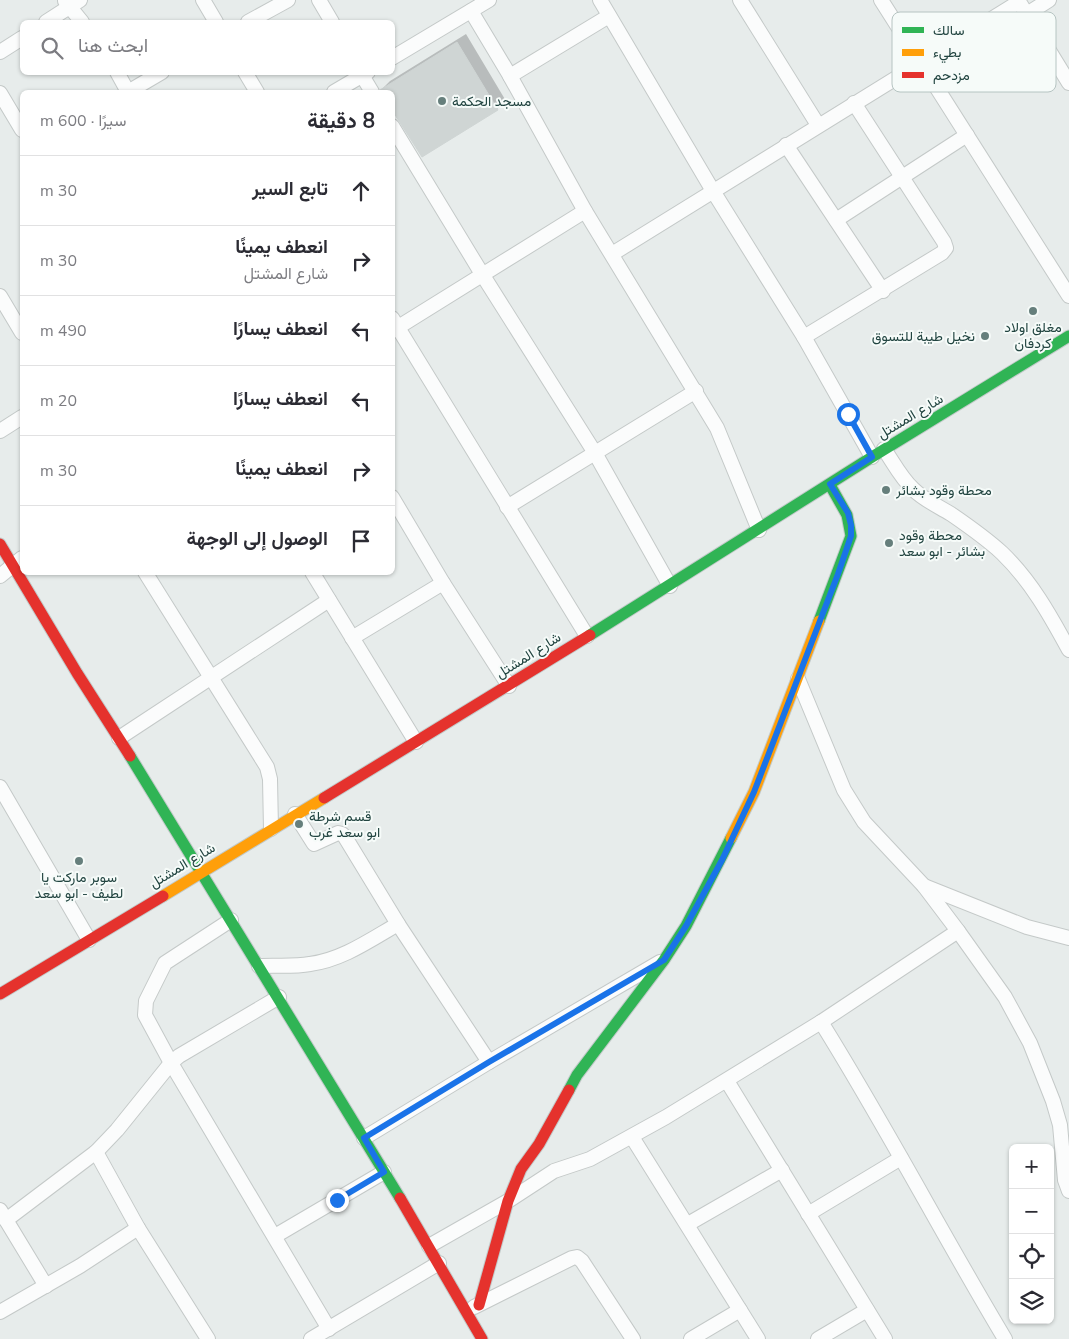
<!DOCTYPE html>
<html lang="ar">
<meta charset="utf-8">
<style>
body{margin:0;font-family:"Nunito Sans",Vazirmatn,sans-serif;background:#f7f7f7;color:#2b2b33;direction:rtl}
.controls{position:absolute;right:15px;bottom:15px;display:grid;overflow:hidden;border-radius:8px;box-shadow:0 1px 4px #0004}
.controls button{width:45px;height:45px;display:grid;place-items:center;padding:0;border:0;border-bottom:1px solid #e1e1e2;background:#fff;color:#2b2b33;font:25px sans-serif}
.stop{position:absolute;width:15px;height:15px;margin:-11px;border:4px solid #1a73e8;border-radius:50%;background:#fff}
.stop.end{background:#1a73e8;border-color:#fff;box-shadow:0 1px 5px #0008}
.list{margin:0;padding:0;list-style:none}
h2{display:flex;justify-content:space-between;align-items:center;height:65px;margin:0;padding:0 20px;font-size:21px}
h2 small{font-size:16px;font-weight:400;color:#7c7c81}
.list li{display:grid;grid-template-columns:32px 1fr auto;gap:15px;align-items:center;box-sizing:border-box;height:70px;padding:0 20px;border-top:1px solid #e1e1e2}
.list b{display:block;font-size:19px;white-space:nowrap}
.list p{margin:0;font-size:16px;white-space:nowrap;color:#7c7c81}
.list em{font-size:16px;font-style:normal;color:#7c7c81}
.icon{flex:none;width:28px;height:28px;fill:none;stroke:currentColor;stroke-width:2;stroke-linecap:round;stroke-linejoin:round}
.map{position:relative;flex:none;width:1069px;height:1339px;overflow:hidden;direction:ltr}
.search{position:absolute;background:#fff;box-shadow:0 1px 4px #0004;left:20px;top:20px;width:375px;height:55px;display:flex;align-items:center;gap:12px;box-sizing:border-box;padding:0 18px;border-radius:8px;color:#7c7c81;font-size:19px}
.panel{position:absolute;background:#fff;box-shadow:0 1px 4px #0004;left:20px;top:90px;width:375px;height:485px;border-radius:8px;direction:rtl}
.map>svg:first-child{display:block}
</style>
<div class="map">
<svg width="1069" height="1339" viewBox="0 0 1069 1339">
<rect width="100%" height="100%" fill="#e7eceb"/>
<polygon fill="#0003" points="466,34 506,101 497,109 392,92 383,92 381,90 390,81"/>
<polygon fill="#cfd5d4" stroke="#cfd5d4" points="457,42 498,110 422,157 392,110 392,92 381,92 380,90"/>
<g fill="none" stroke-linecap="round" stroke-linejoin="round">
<defs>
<g id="street">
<polyline points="203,0 216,22"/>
<polyline points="319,0 332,22"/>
<polyline points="600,0 713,191 804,337 872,457"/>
<polyline points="740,0 818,125"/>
<polyline points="881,0 1069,296"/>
<polyline points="1018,0 1069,83"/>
<polyline points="65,1 82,22"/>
<polyline points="471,11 510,76 585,211 717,428 759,530"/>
<polyline points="1027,14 1049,0"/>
<polyline points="46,22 80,0"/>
<polyline points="248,22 288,0"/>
<polyline points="0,52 22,38"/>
<polyline points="392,58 489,0"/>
<polyline points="117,72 128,92 162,72"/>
<polyline points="245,72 257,92"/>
<polyline points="360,72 372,92"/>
<polyline points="510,76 609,16"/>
<polyline points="334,92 368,72"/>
<polyline points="0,93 22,130"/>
<polyline points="392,126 482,274 595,453 670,586"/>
<polyline points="786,145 883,291"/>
<polyline points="836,220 967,135"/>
<polyline points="612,254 1019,2"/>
<polyline points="0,296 22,333"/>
<polyline points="392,318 587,636"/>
<polyline points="392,331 585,211"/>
<polyline points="804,337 942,253 946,248 944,242 854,103"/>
<polyline points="0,431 22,417"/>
<path d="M884,449C893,462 901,478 913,489C924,500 938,506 951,514C967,525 988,540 1002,553C1031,581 1050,615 1069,650"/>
<polyline points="392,497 443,583 509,686"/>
<polyline points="507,507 696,391"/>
<polyline points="145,572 267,767 270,779 271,829"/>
<polyline points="312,572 416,742"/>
<polyline points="0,576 22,558"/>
<polyline points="352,638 443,583"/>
<polyline points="798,679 844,790 864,822 924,886 958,931 1005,997 1030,1043 1053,1101 1060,1125 1065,1180 1069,1191"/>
<polyline points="119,738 329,600"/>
<polyline points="0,787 89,940"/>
<polyline points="295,814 314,844 338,833 342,834 345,837 398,924 489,1062"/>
<polyline points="924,886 1027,927 1069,938"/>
<polyline points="231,920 165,963 146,1001 145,1015 171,1063 329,1329"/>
<path d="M259,966C276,965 293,967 310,964C342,960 370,940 398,924"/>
<polyline points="821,1022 958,931"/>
<polyline points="727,1081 885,1339"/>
<polyline points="632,1137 758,1339"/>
<polyline points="364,1138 489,1062 660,962"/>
<polyline points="96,1152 138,1228 208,1339"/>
<polyline points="0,1210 46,1286"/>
<polyline points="808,1214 901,1158"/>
<polyline points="6,1220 96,1152 117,1130 171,1063 179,1056 279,997"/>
<polyline points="688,1224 782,1170"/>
<polyline points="275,1236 384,1172"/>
<path d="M429,1246L508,1201L554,1171L590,1159L666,1117L821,1022C886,1126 942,1234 1005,1339"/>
<polyline points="474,1307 572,1258 577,1257 582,1261 633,1339"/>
<polyline points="0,1312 80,1266 138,1228"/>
<polyline points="311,1339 439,1263"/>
<polyline points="691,1339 740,1310"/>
<polyline points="818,1339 867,1310"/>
</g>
<g id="fast">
<polyline points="819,621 851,536 847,515 830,485"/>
<polyline points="590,635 872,457 1069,336"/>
<polyline points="130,756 400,1198"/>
<polyline points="569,1090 577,1075 664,960 686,926 731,838"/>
</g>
<g id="slow">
<polyline points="731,838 754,792 819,621"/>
<polyline points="163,896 324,798"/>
</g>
<g id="jam">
<polyline points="0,544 77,673 130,756"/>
<polyline points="324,798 590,635"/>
<polyline points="0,994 163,896"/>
<polyline points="400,1198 482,1339"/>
<polyline points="479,1305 508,1201 521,1169 539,1144 569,1090"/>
</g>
</defs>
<use href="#street" stroke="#c4c9c8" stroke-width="16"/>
<use href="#fast" stroke="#c2cac9" stroke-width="13"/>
<use href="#slow" stroke="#c2cac9" stroke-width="13"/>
<use href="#jam" stroke="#c2cac9" stroke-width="13"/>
<use href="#street" stroke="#fbfcfc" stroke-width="14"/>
<use href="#fast" stroke="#30b455" stroke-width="11"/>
<use href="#slow" stroke="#ff9f0a" stroke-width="11"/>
<use href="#jam" stroke="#e5322d" stroke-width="11"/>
</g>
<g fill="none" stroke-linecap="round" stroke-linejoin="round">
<polyline stroke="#1a73e8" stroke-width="6" points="337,1200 384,1172 364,1138 489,1062 664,960 686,926 722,860 754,792 838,574 851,536 851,525 848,513 830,484 872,457 848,414"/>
</g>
<g fill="#667f7c" stroke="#f6fbf9" stroke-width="2">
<circle cx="442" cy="101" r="5"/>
<circle cx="1033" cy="311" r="5"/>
<circle cx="985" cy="336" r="5"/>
<circle cx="886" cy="490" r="5"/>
<circle cx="889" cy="543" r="5"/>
<circle cx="299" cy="824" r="5"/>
<circle cx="79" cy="861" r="5"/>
</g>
<g text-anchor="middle" stroke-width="4" stroke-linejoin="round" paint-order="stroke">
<g font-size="14" fill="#214440" stroke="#f6fbf9" text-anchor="start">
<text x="452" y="106">مسجد الحكمة</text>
<text x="1033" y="332" text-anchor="middle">مغلق اولاد<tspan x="1033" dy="16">كردفان</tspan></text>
<text x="975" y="341" text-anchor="end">نخيل طيبة للتسوق</text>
<text x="896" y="495">محطة وقود بشائر</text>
<text x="899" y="540">محطة وقود<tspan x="899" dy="16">بشائر - ابو سعد</tspan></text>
<text x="309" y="821">قسم شرطة<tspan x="309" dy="16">ابو سعد غرب</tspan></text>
<text x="79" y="882" text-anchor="middle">سوبر ماركت يا<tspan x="79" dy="16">لطيف - ابو سعد</tspan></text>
</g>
<g font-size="14" fill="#214440" stroke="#f6fbf9">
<text transform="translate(910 416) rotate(-31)" y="5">شارع المشتل</text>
<text transform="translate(528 655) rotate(-32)" y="5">شارع المشتل</text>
<text transform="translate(182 865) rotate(-31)" y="5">شارع المشتل</text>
</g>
</g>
<rect x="892" y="12" width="164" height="80" rx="8" fill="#f6fbf9" stroke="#b6c4c2" stroke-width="1"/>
<rect x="902" y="27" width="22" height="6" fill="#30b455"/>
<rect x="902" y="49" width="22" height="7" fill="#ff9f0a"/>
<rect x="902" y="72" width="22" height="6" fill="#e5322d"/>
<g font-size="14" fill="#214440">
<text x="933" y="35">سالك</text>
<text x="933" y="57">بطيء</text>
<text x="933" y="80">مزدحم</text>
</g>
</svg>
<div class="controls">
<button>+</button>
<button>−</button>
<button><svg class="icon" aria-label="locate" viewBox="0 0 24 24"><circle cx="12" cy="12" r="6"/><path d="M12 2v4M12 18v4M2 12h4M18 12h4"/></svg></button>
<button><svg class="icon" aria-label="layers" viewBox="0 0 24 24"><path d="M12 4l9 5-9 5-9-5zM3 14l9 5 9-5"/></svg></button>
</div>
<div class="stop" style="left:848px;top:414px"></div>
<div class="stop end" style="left:337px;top:1200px"></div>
<div class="search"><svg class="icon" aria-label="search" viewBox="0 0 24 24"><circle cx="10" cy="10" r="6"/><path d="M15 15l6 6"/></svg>ابحث هنا</div>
<section class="panel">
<h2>8 دقيقة<small>سيرًا · 600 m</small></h2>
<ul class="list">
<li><svg class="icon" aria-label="ahead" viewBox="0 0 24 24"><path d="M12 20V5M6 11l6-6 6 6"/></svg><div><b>تابع السير</b></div><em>30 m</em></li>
<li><svg class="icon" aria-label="right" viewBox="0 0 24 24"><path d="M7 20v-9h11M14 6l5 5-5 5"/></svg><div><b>انعطف يمينًا</b><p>شارع المشتل</p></div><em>30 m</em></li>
<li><svg class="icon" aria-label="left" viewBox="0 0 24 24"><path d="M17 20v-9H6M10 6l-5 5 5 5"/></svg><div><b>انعطف يسارًا</b></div><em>490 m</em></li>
<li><svg class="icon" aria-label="left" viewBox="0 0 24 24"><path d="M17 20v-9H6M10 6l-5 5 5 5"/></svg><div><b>انعطف يسارًا</b></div><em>20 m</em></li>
<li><svg class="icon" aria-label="right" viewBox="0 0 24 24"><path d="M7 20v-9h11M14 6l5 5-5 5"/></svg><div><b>انعطف يمينًا</b></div><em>30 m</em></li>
<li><svg class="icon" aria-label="arrive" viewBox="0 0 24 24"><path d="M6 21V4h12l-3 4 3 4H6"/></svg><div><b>الوصول إلى الوجهة</b></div></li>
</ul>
</section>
</div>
